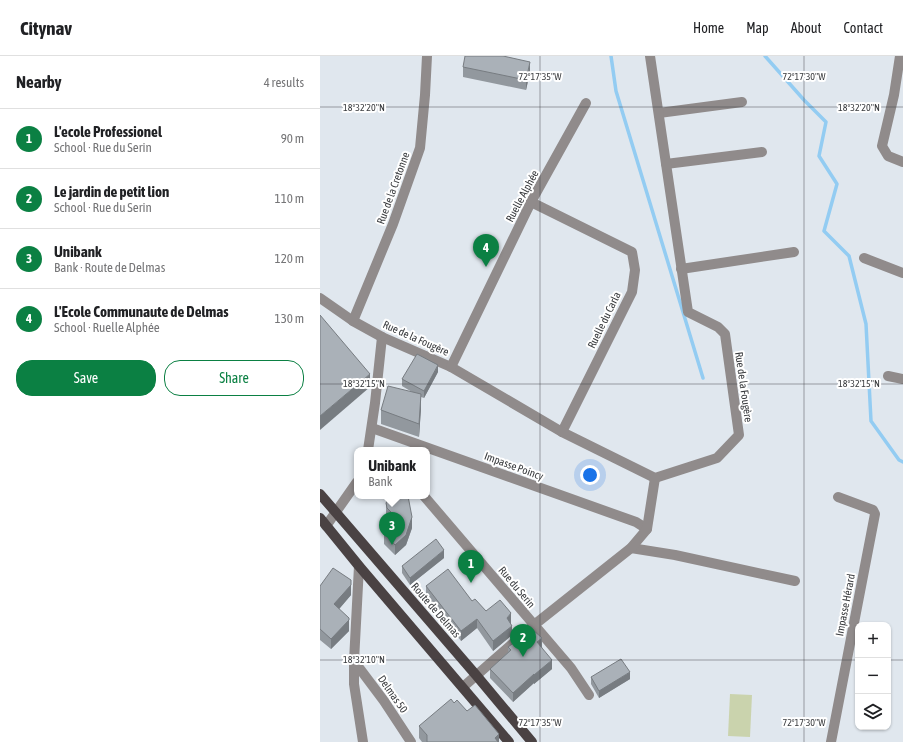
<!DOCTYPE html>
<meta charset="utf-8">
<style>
body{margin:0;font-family:"Asap Condensed",sans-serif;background:#f6f6f6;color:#202124}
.controls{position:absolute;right:12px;bottom:12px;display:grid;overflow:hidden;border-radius:8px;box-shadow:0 1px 3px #0004}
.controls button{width:36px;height:36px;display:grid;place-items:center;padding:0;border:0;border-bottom:1px solid #e0e0e0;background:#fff;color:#202124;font:20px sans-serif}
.you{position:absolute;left:270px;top:419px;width:14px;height:14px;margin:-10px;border:3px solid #fff;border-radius:50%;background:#1a73e8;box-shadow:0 0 0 6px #1a73e833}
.badge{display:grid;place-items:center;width:26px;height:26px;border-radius:50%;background:#0b8043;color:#fff;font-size:13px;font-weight:700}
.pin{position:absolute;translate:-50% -33px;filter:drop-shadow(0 1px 2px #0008)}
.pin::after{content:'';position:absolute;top:21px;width:14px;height:12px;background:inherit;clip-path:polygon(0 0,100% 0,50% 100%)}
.popup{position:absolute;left:34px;top:391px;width:76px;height:52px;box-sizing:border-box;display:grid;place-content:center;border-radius:8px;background:#fff;filter:drop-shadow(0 1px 3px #0005);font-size:13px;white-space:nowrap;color:#757577}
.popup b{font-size:15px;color:#202124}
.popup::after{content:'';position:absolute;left:50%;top:100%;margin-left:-8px;border:8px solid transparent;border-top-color:#fff}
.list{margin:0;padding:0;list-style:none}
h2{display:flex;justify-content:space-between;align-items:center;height:52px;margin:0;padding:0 16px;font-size:17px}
h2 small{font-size:13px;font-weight:400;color:#757577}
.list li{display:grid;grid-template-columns:26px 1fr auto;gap:12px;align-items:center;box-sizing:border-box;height:60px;padding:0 16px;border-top:1px solid #e0e0e0}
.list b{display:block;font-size:15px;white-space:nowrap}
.list p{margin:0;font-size:13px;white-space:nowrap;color:#757577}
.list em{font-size:13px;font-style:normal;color:#757577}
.actions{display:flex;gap:8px;padding:12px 16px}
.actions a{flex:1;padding:9px 0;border:1px solid #0b8043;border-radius:16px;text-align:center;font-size:14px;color:#0b8043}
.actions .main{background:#0b8043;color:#fff}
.icon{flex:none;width:22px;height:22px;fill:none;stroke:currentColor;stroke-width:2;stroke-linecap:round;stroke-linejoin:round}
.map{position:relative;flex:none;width:583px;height:686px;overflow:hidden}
header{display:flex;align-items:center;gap:24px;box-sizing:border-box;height:56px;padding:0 20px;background:#fff;border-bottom:1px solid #e0e0e0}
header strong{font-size:19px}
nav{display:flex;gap:22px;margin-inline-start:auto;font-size:14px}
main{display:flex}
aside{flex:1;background:#fff}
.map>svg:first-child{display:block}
</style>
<header>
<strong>Citynav</strong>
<nav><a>Home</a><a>Map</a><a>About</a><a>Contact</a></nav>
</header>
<main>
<aside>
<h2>Nearby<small>4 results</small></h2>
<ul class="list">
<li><span class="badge">1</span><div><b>L'ecole Professionel</b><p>School · Rue du Serin</p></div><em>90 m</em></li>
<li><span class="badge">2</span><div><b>Le jardin de petit lion</b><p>School · Rue du Serin</p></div><em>110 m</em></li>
<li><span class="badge">3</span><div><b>Unibank</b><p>Bank · Route de Delmas</p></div><em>120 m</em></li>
<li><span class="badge">4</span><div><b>L'Ecole Communaute de Delmas</b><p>School · Ruelle Alphée</p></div><em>130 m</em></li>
</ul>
<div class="actions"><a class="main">Save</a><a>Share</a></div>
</aside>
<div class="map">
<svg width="583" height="686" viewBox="0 0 583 686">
<rect width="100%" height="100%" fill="#e0e7ee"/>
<polygon fill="#cad3ad" points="410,638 432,639 430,681 408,680"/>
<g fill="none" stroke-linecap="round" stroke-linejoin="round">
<g stroke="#93ccf2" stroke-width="3.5">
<polyline points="291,0 296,35 383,322"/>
<polyline points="445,0 484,44 506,66 499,100 517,128 504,175 529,200 546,268 551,365 579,404 583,406"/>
</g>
<g stroke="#908b8b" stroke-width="10">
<polyline points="580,0 574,39 562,90 568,100 583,106"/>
<polyline points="339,57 422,46"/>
<polyline points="346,108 442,96"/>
<polyline points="211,146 312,196 315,214 312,236 242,376"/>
<polyline points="544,202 583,217"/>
<polyline points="361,213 474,196"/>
<polyline points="0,242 33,265 62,281 131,311 242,376 335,422 397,402 419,379 405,278 398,271 368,256 330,0"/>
<polyline points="33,265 73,168 100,92 105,39 107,0"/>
<polyline points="131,311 211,146 266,47"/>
<polyline points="568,320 583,323"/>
<polyline points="52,372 316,466 327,473"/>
<polyline points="48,394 55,347 62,281"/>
<polyline points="104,440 251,612 269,639"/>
<polyline points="6,470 37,426"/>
<polyline points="311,492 355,499 475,525"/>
<polyline points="39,510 34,605 64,645 91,686"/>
<polyline points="34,605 34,628 43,686"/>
<polyline points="143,631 214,569 311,492 327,473 335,422"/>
<polyline points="511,686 555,458 553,454 518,441"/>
</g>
<g stroke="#4a4243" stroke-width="10">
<polyline points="0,438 156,619 212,686"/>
<polyline points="0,462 39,510 189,686"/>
</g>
</g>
<g fill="#92989e">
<polygon points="143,11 210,16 206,34 143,21"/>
<polygon points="118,316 104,342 101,341 101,352 99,381 61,368 61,354 92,336 82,330 82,323"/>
<polygon points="64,440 88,440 92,472 86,489 75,499 64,488 64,477 70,466 67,463 66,457 66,447 68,443"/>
<polygon points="124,502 90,529 82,517 82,510"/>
<polygon points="0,530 31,539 19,553 29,575 11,593 0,584"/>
<polygon points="106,530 152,545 166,555 191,567 192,579 173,595 157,572 141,585 106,540"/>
<polygon points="188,591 222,591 232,613 214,628 214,627 193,646 170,622 170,613 188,596"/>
<polygon points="271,621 310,623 279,642 271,628"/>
<polygon points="134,647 147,655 179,686 102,686 99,682 99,670"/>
</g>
<g fill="#777c81">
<polygon points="210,6 210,16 206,34 206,24"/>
<polygon points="118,309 118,316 104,342 104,335"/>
<polygon points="50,318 50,331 0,374 0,360"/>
<polygon points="101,338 101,352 99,381 99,368"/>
<polygon points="92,461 92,472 86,489 75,499 75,489"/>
<polygon points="124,494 124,502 90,529 90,522"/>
<polygon points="31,524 31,539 14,559 14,548"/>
<polygon points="191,557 191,567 187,572 187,562"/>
<polygon points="29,562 29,575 11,593 11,583"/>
<polygon points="157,563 157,572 141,585 141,575"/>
<polygon points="192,570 192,579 173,595 173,585"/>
<polygon points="222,582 222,591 217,595 217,586"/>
<polygon points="232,604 232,613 214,628 214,619"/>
<polygon points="310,616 310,623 279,642 279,635"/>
<polygon points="214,618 214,627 193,646 193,637"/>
<polygon points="179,678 179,686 175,686 175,682"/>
</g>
<g fill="#aab1b8" stroke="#777c81">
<polygon points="145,0 183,0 210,6 206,24 143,11"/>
<polygon points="0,259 50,318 0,360"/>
<polygon points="97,298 118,309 104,335 82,323"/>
<polygon points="68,330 101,338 99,368 61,354"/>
<polygon points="69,440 88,440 92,461 86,479 75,489 64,477 72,463 71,456 67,452 66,447 69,442"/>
<polygon points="116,483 124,494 90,522 82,510"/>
<polygon points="13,512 31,524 31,529 14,548 29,562 29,564 11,583 0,573 0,530"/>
<polygon points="128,513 152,545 155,543 166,555 180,544 191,557 187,562 192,570 173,585 157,563 141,575 106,530"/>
<polygon points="212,573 222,582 217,586 232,604 214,619 214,618 193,637 170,613 191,594 188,591"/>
<polygon points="301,603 310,616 279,635 271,621"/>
<polygon points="131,643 134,647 137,644 147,655 155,649 179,678 175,682 178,686 107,686 107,679 99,670"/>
</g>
<path fill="none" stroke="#393b3e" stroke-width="1" stroke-opacity="0.45" d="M220,0V686M484,0V686M0,51H583M0,328H583M0,604H538M568,604H583"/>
<g text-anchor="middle" stroke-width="4" stroke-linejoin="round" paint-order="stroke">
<g font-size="11" fill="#393b3e" stroke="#fff">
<text transform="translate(73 132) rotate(-70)" y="4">Rue de la Cretonne</text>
<text transform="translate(202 140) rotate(-62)" y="4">Ruelle Alphée</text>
<text transform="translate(284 264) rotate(-64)" y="4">Ruelle du Carla</text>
<text transform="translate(96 282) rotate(24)" y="4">Rue de la Fougère</text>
<text transform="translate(424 331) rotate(82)" y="4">Rue de la Fougère</text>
<text transform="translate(194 410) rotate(20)" y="4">Impasse Poincy</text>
<text transform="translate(197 531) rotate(50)" y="4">Rue du Serin</text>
<text transform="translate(525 549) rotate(-79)" y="4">Impasse Hérard</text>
<text transform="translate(116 554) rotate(49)" y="4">Route de Delmas</text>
<text transform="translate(73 638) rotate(55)" y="4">Delmas 50</text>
</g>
</g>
<g font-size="10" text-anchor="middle" fill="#393b3e" stroke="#fff" stroke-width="4" stroke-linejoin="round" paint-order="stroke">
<text x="220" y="24">72°17'35"W</text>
<text x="484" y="24">72°17'30"W</text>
<text x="44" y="55">18°32'20"N</text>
<text x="539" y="55">18°32'20"N</text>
<text x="44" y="331">18°32'15"N</text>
<text x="539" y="331">18°32'15"N</text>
<text x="44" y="607">18°32'10"N</text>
<text x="220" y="670">72°17'35"W</text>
<text x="484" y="670">72°17'30"W</text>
</g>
</svg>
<div class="controls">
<button>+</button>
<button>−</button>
<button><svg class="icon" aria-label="layers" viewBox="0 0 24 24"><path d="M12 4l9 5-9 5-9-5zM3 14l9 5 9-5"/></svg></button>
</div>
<div class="you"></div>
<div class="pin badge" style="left:151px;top:527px">1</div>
<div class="pin badge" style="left:203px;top:601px">2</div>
<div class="pin badge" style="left:72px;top:489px">3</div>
<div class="popup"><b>Unibank</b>Bank</div>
<div class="pin badge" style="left:166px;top:211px">4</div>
</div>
</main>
